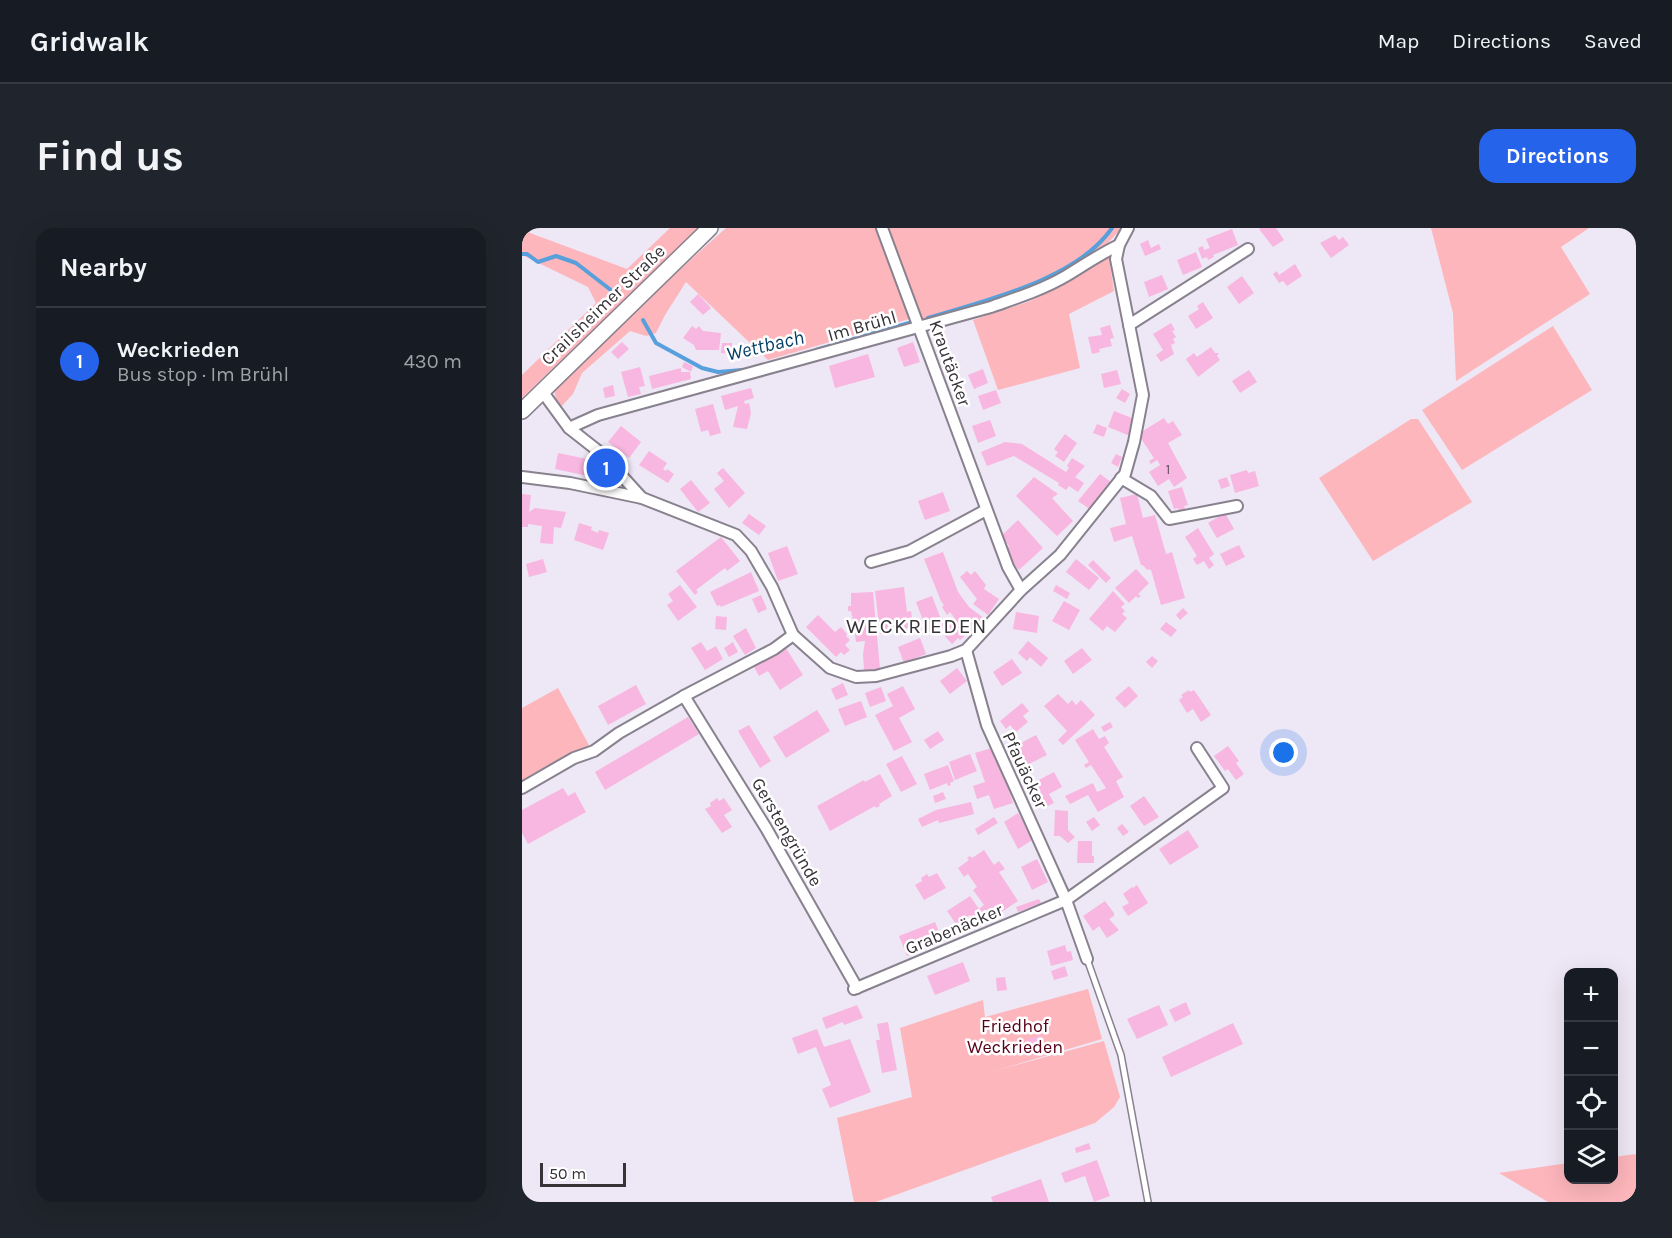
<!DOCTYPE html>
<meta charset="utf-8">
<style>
body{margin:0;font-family:Karla,sans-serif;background:#20242c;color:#f1f3f6}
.controls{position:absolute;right:18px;bottom:18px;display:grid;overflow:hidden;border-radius:12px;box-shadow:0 6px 24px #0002}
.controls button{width:54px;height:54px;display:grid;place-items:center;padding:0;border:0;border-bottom:2px solid #363941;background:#171b24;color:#f1f3f6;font:30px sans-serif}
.scale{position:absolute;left:18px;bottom:15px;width:86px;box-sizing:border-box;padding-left:6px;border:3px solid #373339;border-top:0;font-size:16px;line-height:21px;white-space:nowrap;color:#373339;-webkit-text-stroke:4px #fff;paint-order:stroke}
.you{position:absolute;left:762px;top:525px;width:21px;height:21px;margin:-15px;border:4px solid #fff;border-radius:50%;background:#1a73e8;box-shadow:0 0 0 9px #1a73e833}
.badge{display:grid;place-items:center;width:39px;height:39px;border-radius:50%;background:#2563eb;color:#fff;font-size:20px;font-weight:700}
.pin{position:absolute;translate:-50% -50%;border:3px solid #fff;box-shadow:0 2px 6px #0006}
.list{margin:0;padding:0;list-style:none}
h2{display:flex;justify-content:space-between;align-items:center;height:78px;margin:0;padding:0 24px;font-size:26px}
h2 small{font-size:20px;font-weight:400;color:#9ea1a6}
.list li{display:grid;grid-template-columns:39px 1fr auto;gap:18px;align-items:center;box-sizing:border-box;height:108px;padding:0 24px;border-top:2px solid #363941}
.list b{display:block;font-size:22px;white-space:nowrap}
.list p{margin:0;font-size:20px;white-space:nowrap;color:#9ea1a6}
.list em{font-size:20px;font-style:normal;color:#9ea1a6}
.icon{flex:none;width:33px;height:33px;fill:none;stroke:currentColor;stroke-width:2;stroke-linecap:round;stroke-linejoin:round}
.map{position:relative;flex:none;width:1114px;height:974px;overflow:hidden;border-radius:18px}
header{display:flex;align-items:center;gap:36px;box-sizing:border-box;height:84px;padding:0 30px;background:#171b24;border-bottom:2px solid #363941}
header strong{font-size:28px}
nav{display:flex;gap:33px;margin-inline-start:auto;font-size:21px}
.intro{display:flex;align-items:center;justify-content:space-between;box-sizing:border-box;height:144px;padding:0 36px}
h1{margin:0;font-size:42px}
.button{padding:15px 27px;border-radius:18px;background:#2563eb;color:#fff;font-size:21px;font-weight:700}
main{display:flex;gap:36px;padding:0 36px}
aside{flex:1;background:#171b24;border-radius:18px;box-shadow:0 6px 24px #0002}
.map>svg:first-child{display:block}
</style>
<header>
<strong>Gridwalk</strong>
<nav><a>Map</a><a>Directions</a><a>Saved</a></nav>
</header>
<div class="intro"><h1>Find us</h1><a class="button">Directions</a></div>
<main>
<aside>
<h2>Nearby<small></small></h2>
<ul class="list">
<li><span class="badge">1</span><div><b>Weckrieden</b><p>Bus stop · Im Brühl</p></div><em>430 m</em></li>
</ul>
</aside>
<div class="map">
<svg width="1114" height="974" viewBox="0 0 1114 974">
<rect width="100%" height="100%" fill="#eee7f5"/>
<g fill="#fdb6bc">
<polygon points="148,0 178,0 0,170 0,147 74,75 66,59 0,27 0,2 105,41"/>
<polygon points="204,0 355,0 387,91 246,132 164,54 143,87 134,105 124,108 108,103 60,145 51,166 37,181 32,163 156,43"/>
<polygon points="365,0 600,0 581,20 527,55 404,96 397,88"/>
<polygon points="909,0 1067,0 1039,19 1068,66 934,153 931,85"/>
<polygon points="587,30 592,63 547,86 558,140 476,162 451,92 508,73"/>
<polygon points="1031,98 1070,162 940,242 900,182"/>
<polygon points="889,191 896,191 950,274 851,333 797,250"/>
<polygon points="36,460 68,519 0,556 0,480"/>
<polygon points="566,761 580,811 472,843 582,813 598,869 592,879 573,895 354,974 332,974 315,890 390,869 378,800 461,772 463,789"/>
<polygon points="1114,926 1114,974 1026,974 977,945 1046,935 1046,952 1092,952 1092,929"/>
</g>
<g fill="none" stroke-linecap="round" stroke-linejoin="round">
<g stroke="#57a0db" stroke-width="4">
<polyline points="0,26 5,26 16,34 34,28 54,35 94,66"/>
<path d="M406,90C464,72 554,52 590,0"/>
<polyline points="121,92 134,115 180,140 196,144 220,142"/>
<polyline points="294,122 387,95"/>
</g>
</g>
<g fill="#f8b7e0">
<polygon points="738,0 754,0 762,12 751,19 737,1"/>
<polygon points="710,1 716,17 691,27 692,29 686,32 685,29 680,31 676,20 681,18 682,22 688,20 684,11"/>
<polygon points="813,7 817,12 821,9 827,17 809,30 798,15"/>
<polygon points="626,12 629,20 637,16 639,21 623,28 618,16"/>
<polygon points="674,24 680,39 661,47 655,32"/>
<polygon points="773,36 780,48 765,58 761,53 757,55 751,46 755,43 757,47"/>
<polygon points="640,47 646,61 627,69 622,54"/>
<polygon points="720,48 732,65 717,76 705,59"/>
<polygon points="176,66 189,80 181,87 168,74"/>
<polygon points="681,74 691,90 674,101 666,88 677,81 675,78"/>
<polygon points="649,95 653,102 650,103 654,109 651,111 653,115 649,117 652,126 639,134 634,127 641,122 631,106"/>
<polygon points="588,97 592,110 588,111 590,118 577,121 578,124 570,126 566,109 580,107 578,100"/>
<polygon points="170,98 174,101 177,98 181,103 199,105 197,122 174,122 172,117 161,110"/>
<polygon points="100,114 107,121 96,131 89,124"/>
<polygon points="391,114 398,134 382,139 375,120"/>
<polygon points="200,115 210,115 210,126 199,125"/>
<polygon points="689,119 693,125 697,125 695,128 698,132 676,149 664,131 672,125 675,129"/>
<polygon points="346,126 353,149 313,160 307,138"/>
<polygon points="162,134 171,138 169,144 160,139"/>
<polygon points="118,139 123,158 117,159 119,166 106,169 99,144"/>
<polygon points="159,140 159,144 168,144 169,151 130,161 127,148"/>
<polygon points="461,141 466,155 452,161 446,147"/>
<polygon points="595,142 599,156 582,160 579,146"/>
<polygon points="727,142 735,154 718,165 710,153"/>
<polygon points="91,157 93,168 83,170 81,160"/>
<polygon points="229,160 232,170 222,173 223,176 227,175 229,185 225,201 211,199 216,178 203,182 199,168"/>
<polygon points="600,161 608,166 603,175 594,170"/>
<polygon points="474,162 479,175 461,182 456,168"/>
<polygon points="191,176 199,205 188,208 186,202 179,204 173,181"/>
<polygon points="592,183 615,192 608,208 586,199"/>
<polygon points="642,190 646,196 651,193 660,207 646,215 665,250 652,259 647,251 636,258 627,244 638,237 635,232 629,236 627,233 632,230 616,206"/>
<polygon points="468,192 474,208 456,215 450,198"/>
<polygon points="575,196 585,200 582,209 571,205"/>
<polygon points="99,198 119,214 107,230 86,214"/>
<polygon points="543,206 555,215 542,234 533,228 536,224 532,221"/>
<polygon points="483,214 500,216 544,244 547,240 545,238 550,230 563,238 553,249 562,255 556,264 547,258 544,262 536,257 537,255 492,228 465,238 459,224"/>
<polygon points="127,223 145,235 141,241 144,243 145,241 152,246 146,255 117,237"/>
<polygon points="36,225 70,232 66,248 33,241"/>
<polygon points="594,226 600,229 596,239 589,235"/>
<polygon points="201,240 223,265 207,280 192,261 202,253 195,245"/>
<polygon points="725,242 726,245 733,243 737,258 713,265 708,247"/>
<polygon points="578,246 589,254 569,282 556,273"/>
<polygon points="512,249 536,266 530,270 551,293 535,308 494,268"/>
<polygon points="705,249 708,258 699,261 696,252"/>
<polygon points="169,252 188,275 176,284 158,261"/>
<polygon points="660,259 666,277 662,278 664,283 658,286 656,280 652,281 646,263"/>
<polygon points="421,264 428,283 403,292 396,273"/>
<polygon points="0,266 9,267 7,284 13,280 44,284 39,300 32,299 31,316 18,315 20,298 6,296 6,299 0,299"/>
<polygon points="615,266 621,290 633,287 644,326 650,324 663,370 639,377 629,342 624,341 622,338 619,337 610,308 592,314 588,300 604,296 598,270"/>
<polygon points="703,285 712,301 695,310 686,295"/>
<polygon points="227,286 244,298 237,307 220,295"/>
<polygon points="496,292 521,320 497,342 485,329 488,327 483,322 487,318 479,308"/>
<polygon points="57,295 70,299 69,302 76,305 77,302 87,305 81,322 52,312"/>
<polygon points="676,300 692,326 687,330 692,337 687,341 682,333 675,337 671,331 675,328 663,309"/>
<polygon points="199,309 218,333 205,343 203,340 174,362 176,364 173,367 154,343"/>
<polygon points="717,317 723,329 704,338 698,326"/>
<polygon points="265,318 276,346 256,353 246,325"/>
<polygon points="421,324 436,364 447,379 463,391 438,412 436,410 430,416 421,406 427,400 425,399 434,392 428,384 425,387 420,379 422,377 419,373 402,331"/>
<polygon points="21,331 25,344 7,349 4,336"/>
<polygon points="554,331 577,350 567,362 544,344"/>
<polygon points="571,332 589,350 584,355 566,337"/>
<polygon points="614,341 627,355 616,366 619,368 616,370 614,368 607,375 593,360"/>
<polygon points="445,343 449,347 453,343 464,357 462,361 477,371 466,387 451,376 455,371 438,349"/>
<polygon points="229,344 237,363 199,379 198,377 195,378 188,364"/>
<polygon points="158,357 175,379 156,393 145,377 151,373 146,366"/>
<polygon points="534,357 548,365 545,371 531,363"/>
<polygon points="382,359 385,384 389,383 391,396 386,397 387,400 363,403 363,406 358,406 353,363"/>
<polygon points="591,363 603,376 599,379 603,383 600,386 605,390 593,404 585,398 581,403 567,391"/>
<polygon points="351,364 358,441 342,442 341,426 343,413 334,414 331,392 329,383 326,383 326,378 329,378 329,365"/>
<polygon points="239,367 245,381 236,385 230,371"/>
<polygon points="410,368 422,399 406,405 394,374"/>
<polygon points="542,373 558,382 547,402 530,393"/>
<polygon points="661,380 666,385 658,392 654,387"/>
<polygon points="494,384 517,388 515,405 491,401"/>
<polygon points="296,387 313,404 319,399 325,406 324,408 328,412 323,417 328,422 322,427 319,424 314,429 284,399"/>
<polygon points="194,388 205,389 204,402 193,401"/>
<polygon points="644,394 655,402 649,409 638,401"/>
<polygon points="224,400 234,420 223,427 211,408"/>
<polygon points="398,410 404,426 382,435 376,419"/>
<polygon points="506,413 526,430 519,439 508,429 505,433 496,425"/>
<polygon points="179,414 185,423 194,418 201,431 183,442 169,420"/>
<polygon points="211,414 216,424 207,429 202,420"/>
<polygon points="264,420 281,447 258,462 246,443 237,448 232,439"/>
<polygon points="560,420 570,432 551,446 542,433"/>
<polygon points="630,428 636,433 630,440 624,434"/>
<polygon points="490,431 500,445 480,458 471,444"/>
<polygon points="435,440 445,453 428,466 418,453"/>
<polygon points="321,455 326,467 314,472 309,461"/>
<polygon points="114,457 124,476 86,497 76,478"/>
<polygon points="381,458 393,481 377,490 390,514 372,523 353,487 371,478 365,466"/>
<polygon points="607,458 616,468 603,480 593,470"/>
<polygon points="359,459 364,473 348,479 343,465"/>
<polygon points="667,462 668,464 672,462 689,487 679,494 671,481 665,485 657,472 661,469 659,467"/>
<polygon points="536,466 546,476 550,472 554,477 559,472 573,487 541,517 536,512 545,503 522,478"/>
<polygon points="339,473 345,489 323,498 316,481"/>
<polygon points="500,475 507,483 501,488 506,494 494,504 488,497 484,501 478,493"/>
<polygon points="295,482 308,503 264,530 251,509"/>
<polygon points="166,489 177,506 83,562 73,544"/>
<polygon points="588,494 591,499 582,504 579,499"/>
<polygon points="227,497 249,533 238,540 216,503"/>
<polygon points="571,501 577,511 583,508 587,515 582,519 601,549 594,553 602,569 576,584 566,567 548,576 543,568 571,555 575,564 584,560 569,537 564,540 562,537 567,534 553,512"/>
<polygon points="416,503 422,512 408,521 402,512"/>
<polygon points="514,507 525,527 505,537 495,517"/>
<polygon points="706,518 717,533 714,535 722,546 714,552 706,541 703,543 692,528"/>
<polygon points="473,519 491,575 472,581 467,567 455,571 451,558 463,554 453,525"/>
<polygon points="448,526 455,543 433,552 427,534"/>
<polygon points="380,528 395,556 379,564 364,536"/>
<polygon points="426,537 432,553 428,555 429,557 426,558 425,555 408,562 402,546"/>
<polygon points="532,544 540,559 527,566 532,575 522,580 513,562 514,561 511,555"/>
<polygon points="358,546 370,568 357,576 358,578 354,580 353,578 308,603 295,578 342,552 343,554"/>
<polygon points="41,560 46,568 53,564 64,584 6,616 0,605 0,582"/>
<polygon points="421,564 424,571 413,575 411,568"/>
<polygon points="622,568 637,589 622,598 608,578"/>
<polygon points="195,570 197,573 202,570 210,582 202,587 210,599 200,605 183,581 189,578 188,575"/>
<polygon points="449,574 452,586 417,595 416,592 400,599 396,591 414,582"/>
<polygon points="533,582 546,583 546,602 553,609 546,615 538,608 532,608"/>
<polygon points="496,585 512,611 496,621 482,594"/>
<polygon points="472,589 476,595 456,607 453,601"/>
<polygon points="572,589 578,597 570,603 564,594"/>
<polygon points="600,596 607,604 601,608 595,600"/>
<polygon points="666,602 677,619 648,637 637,621"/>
<polygon points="556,613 570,613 570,628 572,628 572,635 555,635"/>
<polygon points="462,622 472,637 477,633 483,641 477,644 496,673 456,700 448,687 434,696 425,683 448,668 457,681 462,677 451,662 455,659 446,646 442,649 436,640 447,632 445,630 448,628 450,630"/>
<polygon points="515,631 526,654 510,662 499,639"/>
<polygon points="415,645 424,660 402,672 393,657 400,653 399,650 405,646 407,649"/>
<polygon points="615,657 626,675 606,688 600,679 607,675 601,666 610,659 611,660"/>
<polygon points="517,671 519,675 496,684 494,679"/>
<polygon points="583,673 592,685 592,688 587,691 597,702 585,710 577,698 571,703 561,688"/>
<polygon points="413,694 421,714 385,728 377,708"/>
<polygon points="543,717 545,724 549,723 551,732 529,738 525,723"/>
<polygon points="441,734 448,753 413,767 405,748"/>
<polygon points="543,738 546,748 532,752 529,743"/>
<polygon points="483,749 485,762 475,763 474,750"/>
<polygon points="664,774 669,786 653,794 647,782"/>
<polygon points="335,777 341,790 322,797 321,794 304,801 300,790"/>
<polygon points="637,777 646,797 615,811 605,791"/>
<polygon points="366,794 375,842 360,845 354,812 358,812 355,796"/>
<polygon points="711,795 721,816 649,849 640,829"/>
<polygon points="295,801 302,819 328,811 349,864 308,880 300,861 309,857 294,819 276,826 270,810"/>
<polygon points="519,807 524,823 507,828 503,812"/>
<polygon points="567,915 569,921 554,925 553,920"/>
<polygon points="575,932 588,968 572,974 563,948 543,955 539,945"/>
<polygon points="519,951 527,974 471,974 469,969"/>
</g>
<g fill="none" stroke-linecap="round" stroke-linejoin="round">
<defs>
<polyline id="service" points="565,731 599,827 626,974"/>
<g id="minor">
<polyline points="360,0 486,339 499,362"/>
<polyline points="607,97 726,21"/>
<polyline points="20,163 47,200"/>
<polyline points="0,249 48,255 120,270 214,307 229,323 250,359 271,407 308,440 334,449 354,448 429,428 444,422 499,362 538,327 603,246 612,214 621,167 594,31 597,17 606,0"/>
<polyline points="599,250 629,268 647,291 715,278"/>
<path d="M120,270L80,226L47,200L76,187L469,79C494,70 520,62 544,48C562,37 578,26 597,17"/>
<polyline points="349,334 388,323 464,282"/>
<polyline points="444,422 465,497 544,672 565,731"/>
<polyline points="162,468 244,600 335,760"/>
<polyline points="0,560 52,530 72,523 97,505 162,468 252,421 271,407"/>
<polyline points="332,761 544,672 701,560 675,520"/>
</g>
<polyline id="secondary" points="0,183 188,0"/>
</defs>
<use href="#service" stroke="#88818e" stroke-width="8"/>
<use href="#minor" stroke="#88818e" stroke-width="14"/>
<use href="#secondary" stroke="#88818e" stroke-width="18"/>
<use href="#service" stroke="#fff" stroke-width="5"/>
<use href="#minor" stroke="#fff" stroke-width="10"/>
<use href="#secondary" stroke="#fff" stroke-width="15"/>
</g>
<g text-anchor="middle" stroke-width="5" stroke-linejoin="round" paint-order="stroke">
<g font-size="15" fill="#675463">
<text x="646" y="246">1</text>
</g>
<g font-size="18" fill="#373339" stroke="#fff">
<text transform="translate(81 77) rotate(-44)" y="6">Crailsheimer Straße</text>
<text transform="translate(340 98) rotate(-16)" y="6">Im Brühl</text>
<text transform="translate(428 135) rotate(70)" y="6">Krautäcker</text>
<text transform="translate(503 542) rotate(65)" y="6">Pfauäcker</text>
<text transform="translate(265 604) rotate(60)" y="6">Gerstengründe</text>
<text transform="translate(432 701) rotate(-23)" y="6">Grabenäcker</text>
</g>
<g font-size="18" fill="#56001a" stroke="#fff">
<text x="493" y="804">Friedhof<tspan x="493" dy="21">Weckrieden</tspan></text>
</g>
<g font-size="20" font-style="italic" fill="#074067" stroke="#fff">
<text transform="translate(243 117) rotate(-13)" y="7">Wettbach</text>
</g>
<g font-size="21" letter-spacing="1.5" fill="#373339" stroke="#fff">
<text x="395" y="405">WECKRIEDEN</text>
</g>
</g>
</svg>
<div class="controls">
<button>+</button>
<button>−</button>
<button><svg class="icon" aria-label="locate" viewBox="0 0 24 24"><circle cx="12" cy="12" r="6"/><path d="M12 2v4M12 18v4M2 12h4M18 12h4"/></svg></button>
<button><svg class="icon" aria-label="layers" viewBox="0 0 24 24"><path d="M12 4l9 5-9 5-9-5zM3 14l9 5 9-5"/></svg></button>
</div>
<div class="scale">50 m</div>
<div class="you"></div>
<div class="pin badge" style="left:84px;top:240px">1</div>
</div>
</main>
